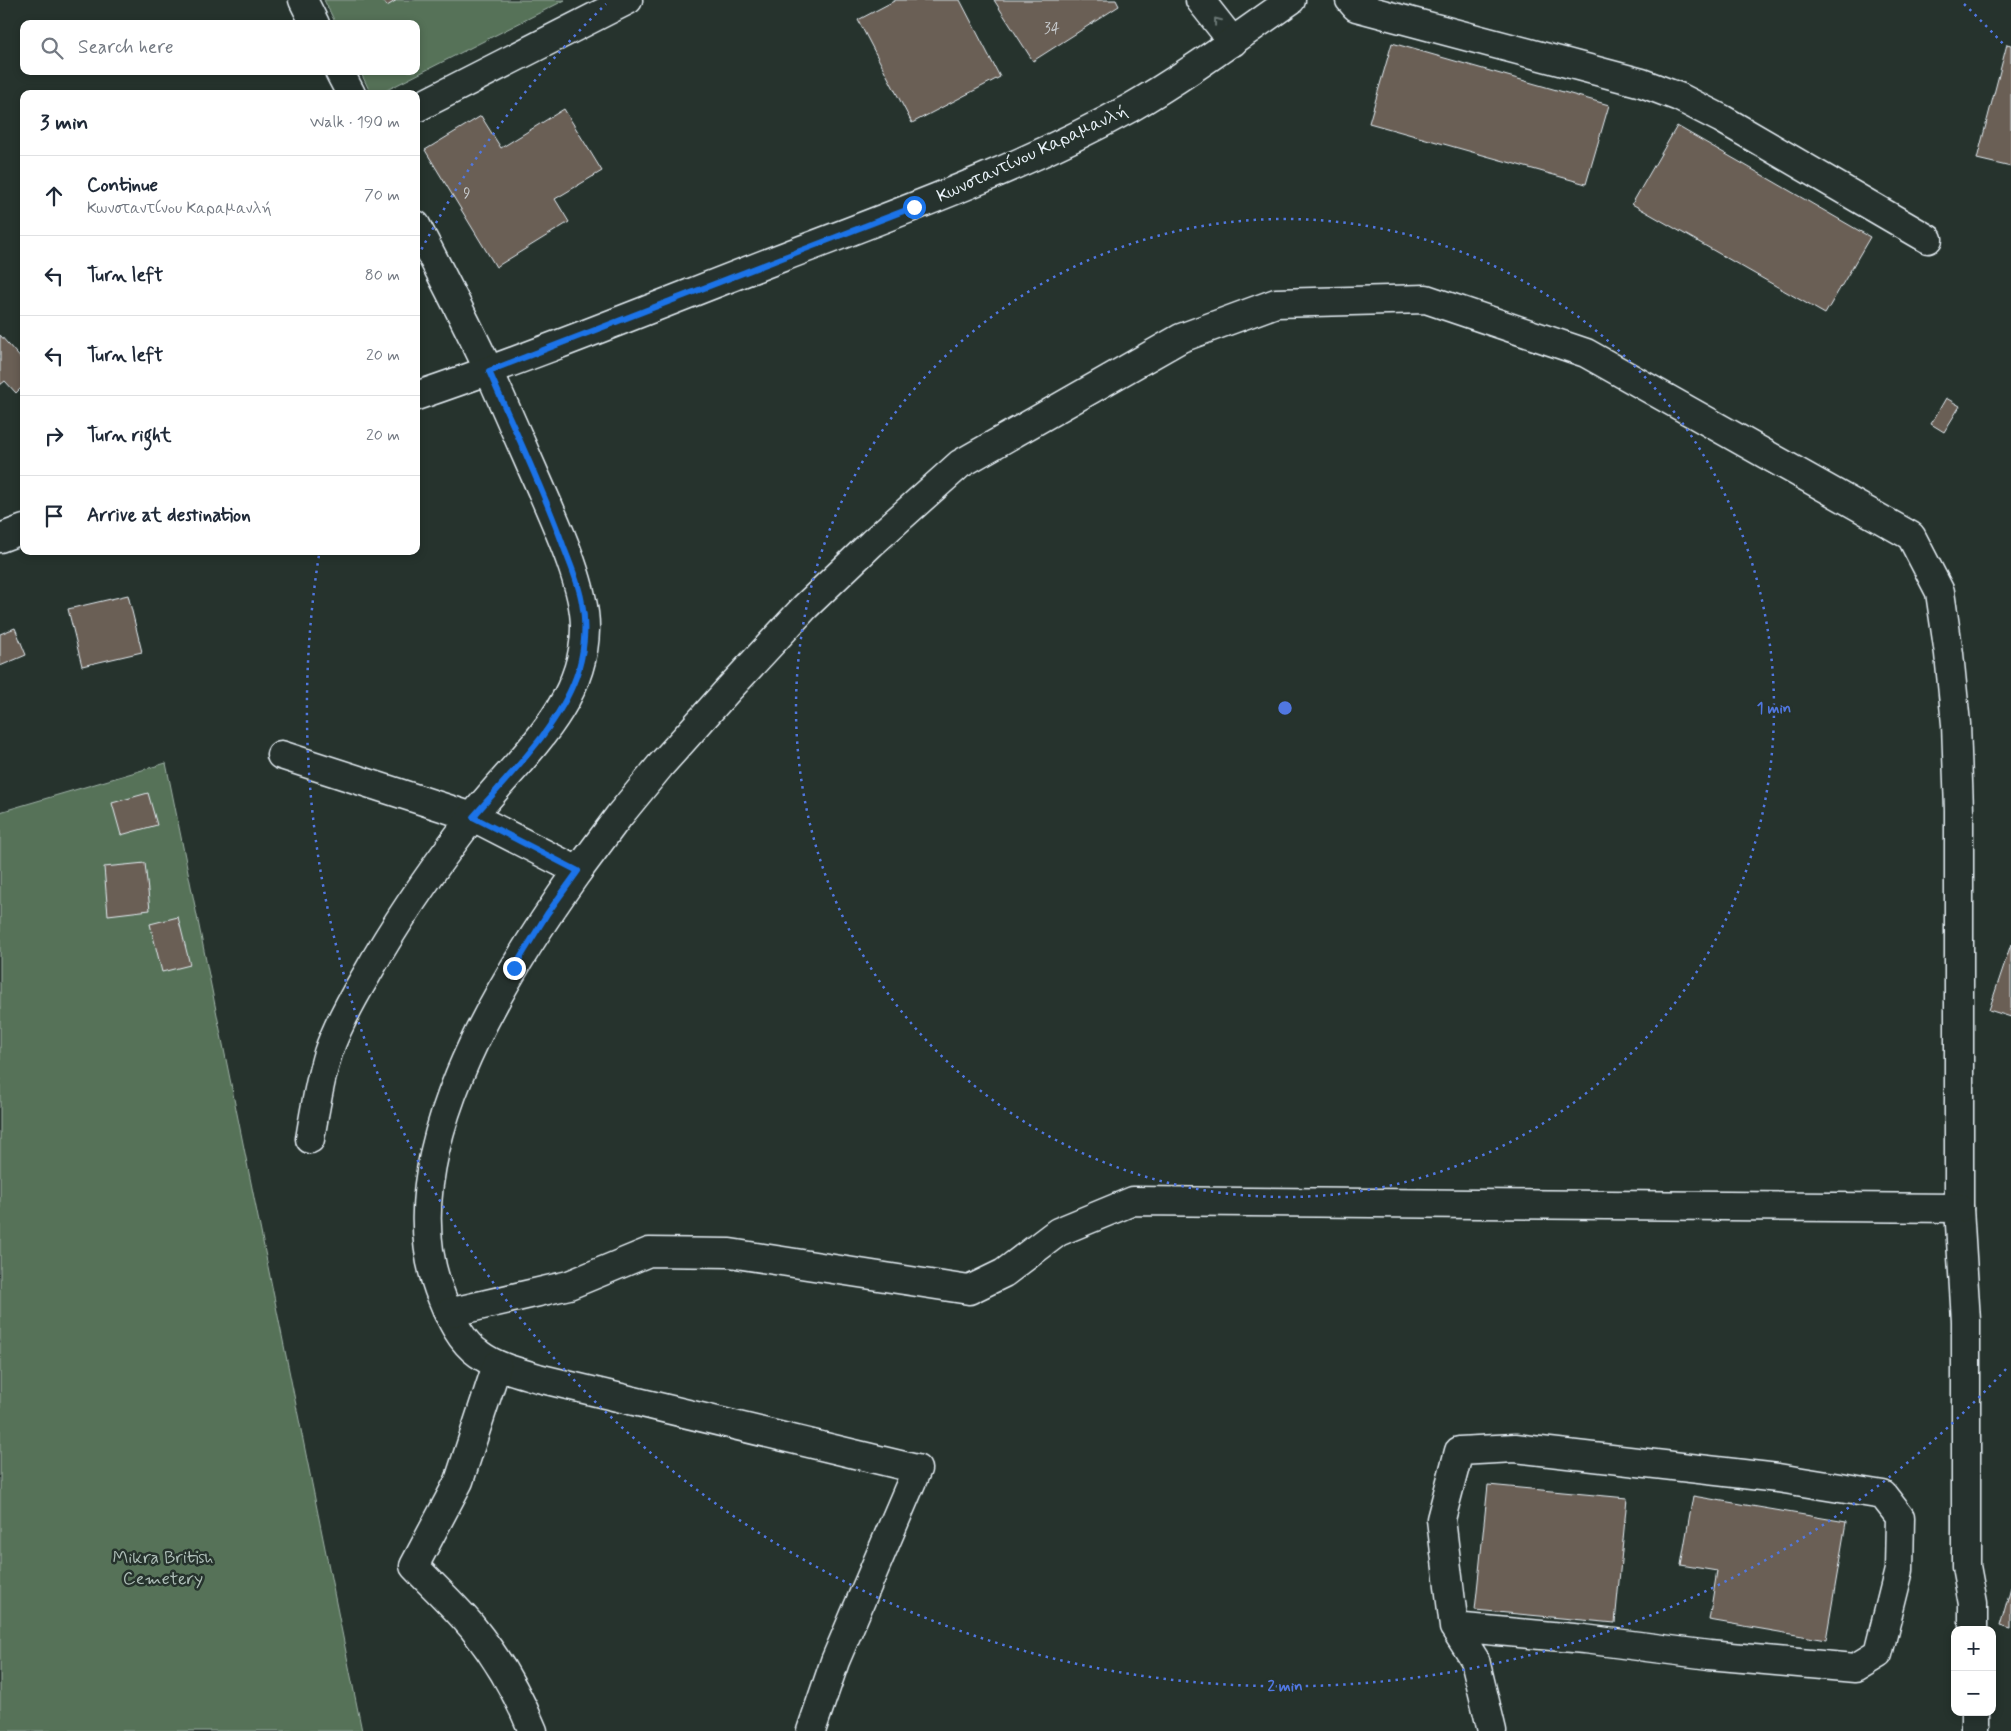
<!DOCTYPE html>
<meta charset="utf-8">
<style>
body{margin:0;font-family:Mynerve,sans-serif;background:#f2f2f3;color:#1f2937}
.controls{position:absolute;right:15px;bottom:15px;display:grid;overflow:hidden;border-radius:10px;box-shadow:0 2px 8px #0003}
.controls button{width:45px;height:45px;display:grid;place-items:center;padding:0;border:0;border-bottom:1px solid #e0e1e3;background:#fff;color:#1f2937;font:25px sans-serif}
.stop{position:absolute;width:15px;height:15px;margin:-11px;border:4px solid #1a73e8;border-radius:50%;background:#fff}
.stop.end{background:#1a73e8;border-color:#fff;box-shadow:0 1px 5px #0008}
.list{margin:0;padding:0;list-style:none}
h2{display:flex;justify-content:space-between;align-items:center;height:65px;margin:0;padding:0 20px;font-size:21px}
h2 small{font-size:16px;font-weight:400;color:#747a83}
.list li{display:grid;grid-template-columns:32px 1fr auto;gap:15px;align-items:center;box-sizing:border-box;height:80px;padding:0 20px;border-top:1px solid #e0e1e3}
.list b{display:block;font-size:19px;white-space:nowrap}
.list p{margin:0;font-size:16px;white-space:nowrap;color:#747a83}
.list em{font-size:16px;font-style:normal;color:#747a83}
.icon{flex:none;width:28px;height:28px;fill:none;stroke:currentColor;stroke-width:2;stroke-linecap:round;stroke-linejoin:round}
.map{position:relative;flex:none;width:2011px;height:1731px;overflow:hidden}
.search{position:absolute;background:#fff;box-shadow:0 2px 8px #0003;left:20px;top:20px;width:400px;height:55px;display:flex;align-items:center;gap:12px;box-sizing:border-box;padding:0 18px;border-radius:10px;color:#747a83;font-size:19px}
.panel{position:absolute;background:#fff;box-shadow:0 2px 8px #0003;left:20px;top:90px;width:400px;height:465px;border-radius:10px}
.map>svg:first-child{display:block}
</style>
<div class="map">
<svg width="2011" height="1731" viewBox="0 0 2011 1731">
<rect width="100%" height="100%" fill="#26332d"/>
<filter id="ink" filterUnits="userSpaceOnUse"><feTurbulence type="fractalNoise" baseFrequency=".02" numOctaves="2"/><feDisplacementMap in="SourceGraphic" scale="10" xChannelSelector="R" yChannelSelector="G"/><feConvolveMatrix kernelMatrix="1 2 1 2 8 2 1 2 1" color-interpolation-filters="sRGB"/></filter>
<g filter="url(#ink)">
<g fill="#567258" stroke="#9fb2a8">
<polygon points="324,0 565,0 379,94 371,94 360,71 416,71 416,24 336,24"/>
<polygon points="166,763 362,1731 0,1731 0,812"/>
</g>
<g fill="#6a5f54" stroke="#e8f1f8">
<polygon points="383,0 397,0 387,6"/>
<polygon points="896,0 960,0 1000,77 912,123 858,20"/>
<polygon points="994,0 1116,0 1119,6 1033,61"/>
<polygon points="1392,43 1609,105 1586,184 1369,123"/>
<polygon points="2007,44 2011,45 2011,167 1977,159"/>
<polygon points="564,109 602,171 555,199 569,222 496,267 425,150 481,116 501,148"/>
<polygon points="1677,126 1870,237 1825,314 1632,204"/>
<polygon points="0,335 24,362 24,385 16,393 5,381 0,385"/>
<polygon points="1946,398 1960,406 1944,432 1931,424"/>
<polygon points="128,595 142,652 82,666 68,609"/>
<polygon points="15,628 26,655 0,666 0,634"/>
<polygon points="148,793 157,825 121,835 112,803"/>
<polygon points="145,863 150,910 108,915 104,867"/>
<polygon points="178,917 190,965 162,972 150,924"/>
<polygon points="2011,944 2011,1017 1989,1010"/>
<polygon points="1488,1485 1627,1498 1615,1623 1475,1610"/>
<polygon points="1693,1496 1846,1522 1826,1640 1709,1620 1717,1571 1681,1565"/>
<polygon points="2011,1587 2011,1629 2000,1626"/>
</g>
<g fill="none" stroke-linecap="round" stroke-linejoin="round">
<defs>
<g id="minor">
<polyline points="303,0 315,24"/>
<polyline points="1200,0 1233,42"/>
<polyline points="1350,0 1356,7 1642,83 1679,97 1722,119 1928,239"/>
<polyline points="339,71 351,94"/>
<polyline points="416,108 628,0"/>
<path d="M281,755L473,817L578,871C501,979 385,1163 442,1298C450,1318 461,1342 479,1354C496,1367 518,1372 538,1378L917,1469L835,1661L811,1731"/>
<polyline points="578,871 619,816 660,766 728,690 805,607 872,543 960,464 1181,338 1276,303 1426,299 1586,353 1911,536 1940,592 1949,654 1956,724 1959,810 1959,1208 1966,1321 1966,1566 1973,1604 1973,1630"/>
<path d="M310,1139C315,1110 319,1082 328,1053C337,1026 352,999 367,974C397,920 433,869 470,820C515,761 584,709 585,629C586,587 555,521 538,482C522,446 506,409 490,373C467,323 441,274 416,225"/>
<polyline points="448,1313 569,1285 649,1252 730,1253 969,1290 1004,1273 1058,1232 1133,1201 1959,1208"/>
<path d="M497,1365L459,1481L414,1566C434,1587 455,1606 473,1628C498,1659 518,1694 533,1731"/>
<polyline points="1454,1627 1584,1639 1709,1655 1855,1668 1878,1654 1899,1570 1900,1517 1883,1495 1778,1478 1515,1448 1459,1451 1441,1519 1454,1627 1475,1660 1492,1731"/>
<polyline points="1975,1712 1975,1731"/>
</g>
<g id="major">
<path d="M416,396C540,354 661,304 783,257C900,212 1020,169 1130,108C1186,76 1238,37 1291,0"/>
<polyline points="0,538 24,529"/>
</g>
</defs>
<use href="#minor" stroke="#e8f1f8" stroke-width="31"/>
<use href="#major" stroke="#e8f1f8" stroke-width="31"/>
<use href="#minor" stroke="#26332d" stroke-width="28"/>
<use href="#major" stroke="#26332d" stroke-width="28"/>
</g>
<defs><path id="oneway-chevron" d="M-2-3.5L2.5 0L-2 3.5" fill="none" stroke-width="1.6" stroke-linecap="round" stroke-linejoin="round" transform="scale(1.25)"/></defs>
<use stroke="#6a7674" href="#oneway-chevron" transform="translate(1217 21) rotate(-128)"/>
</g>
<g fill="none" stroke-linecap="round" stroke-linejoin="round" filter="url(#ink)">
<path stroke="#1a73e8" stroke-width="6" d="M514,968L547,914L578,871L473,817C508,776 557,729 576,677C584,655 587,627 582,603C579,583 570,564 563,545C542,486 514,429 489,371L914,207"/>
</g>
<g fill="none" stroke="#5077e0" stroke-width="2.5" stroke-dasharray="2.5 5">
<circle cx="1285" cy="708" r="489"/>
<path d="M2006 1369A978 978 0 0 1 319 555M418 256A978 978 0 0 1 606 4M1964 4A978 978 0 0 1 2006 47"/>
</g>
<g text-anchor="middle" stroke-width="5" stroke-linejoin="round" paint-order="stroke">
<g font-size="15" fill="#c8cccf">
<text x="1052" y="33">34</text>
<text x="467" y="198">9</text>
</g>
<g font-size="18" fill="#e8f1f8" stroke="#26332d">
<text transform="translate(1032 153) rotate(-25)" y="6">Κωνσταντίνου Καραμανλή</text>
</g>
<g font-size="18" fill="#aebeb8" stroke="#26332d">
<text x="163" y="1563">Mikra British<tspan x="163" dy="21">Cemetery</tspan></text>
</g>
</g>
<circle cx="1285" cy="708" r="8" fill="#5077e0" stroke="#26332d" stroke-width="2.5"/>
<g font-size="15" text-anchor="middle" font-weight="bold" fill="#5077e0" stroke="#26332d" stroke-width="5" stroke-linejoin="round" paint-order="stroke">
<text x="1774" y="713">1 min</text>
<text x="1285" y="1691">2 min</text>
</g>
</svg>
<div class="controls">
<button>+</button>
<button>−</button>
</div>
<div class="stop" style="left:914px;top:207px"></div>
<div class="stop end" style="left:514px;top:968px"></div>
<div class="search"><svg class="icon" aria-label="search" viewBox="0 0 24 24"><circle cx="10" cy="10" r="6"/><path d="M15 15l6 6"/></svg>Search here</div>
<section class="panel">
<h2>3 min<small>Walk · 190 m</small></h2>
<ul class="list">
<li><svg class="icon" aria-label="ahead" viewBox="0 0 24 24"><path d="M12 20V5M6 11l6-6 6 6"/></svg><div><b>Continue</b><p>Κωνσταντίνου Καραμανλή</p></div><em>70 m</em></li>
<li><svg class="icon" aria-label="left" viewBox="0 0 24 24"><path d="M17 20v-9H6M10 6l-5 5 5 5"/></svg><div><b>Turn left</b></div><em>80 m</em></li>
<li><svg class="icon" aria-label="left" viewBox="0 0 24 24"><path d="M17 20v-9H6M10 6l-5 5 5 5"/></svg><div><b>Turn left</b></div><em>20 m</em></li>
<li><svg class="icon" aria-label="right" viewBox="0 0 24 24"><path d="M7 20v-9h11M14 6l5 5-5 5"/></svg><div><b>Turn right</b></div><em>20 m</em></li>
<li><svg class="icon" aria-label="arrive" viewBox="0 0 24 24"><path d="M6 21V4h12l-3 4 3 4H6"/></svg><div><b>Arrive at destination</b></div></li>
</ul>
</section>
</div>
